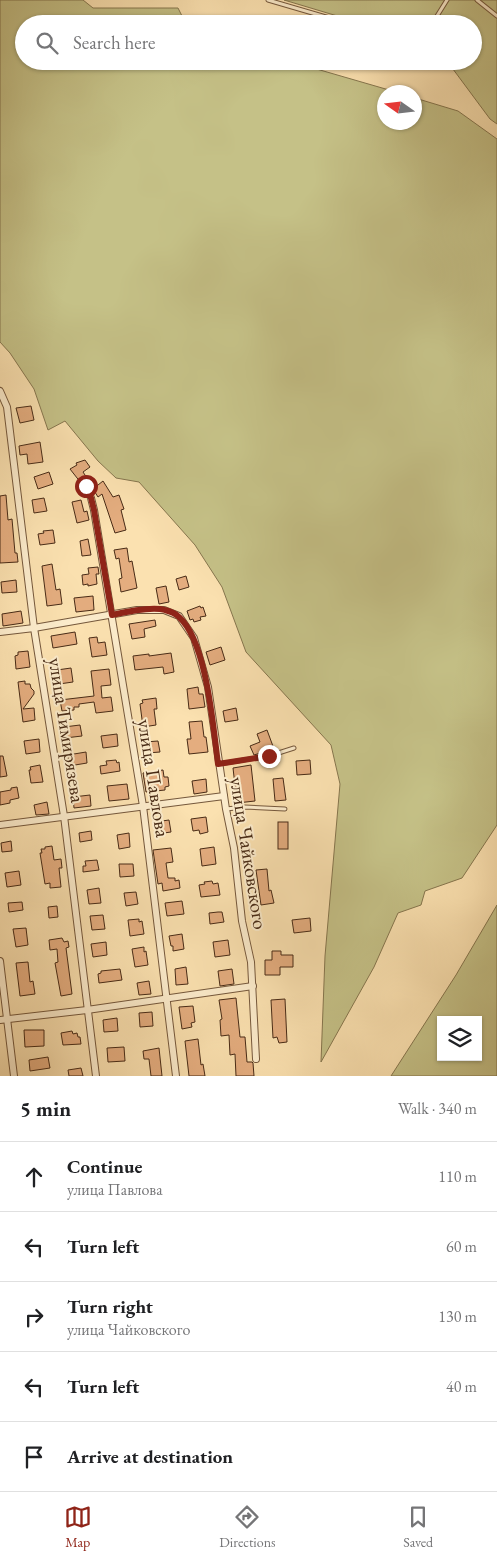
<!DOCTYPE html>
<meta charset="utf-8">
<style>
body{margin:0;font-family:"EB Garamond",serif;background:#f2f2f2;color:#202124}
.controls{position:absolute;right:15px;bottom:15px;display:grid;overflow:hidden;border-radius:0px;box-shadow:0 1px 4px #0004}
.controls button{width:45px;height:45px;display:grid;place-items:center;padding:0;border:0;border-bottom:1px solid #e0e0e0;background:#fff;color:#202124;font:25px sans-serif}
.compass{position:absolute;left:377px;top:85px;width:45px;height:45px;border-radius:50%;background:#fff;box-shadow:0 1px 4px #0004;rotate:284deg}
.stop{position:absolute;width:15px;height:15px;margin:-11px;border:4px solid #8f2418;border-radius:50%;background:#fff}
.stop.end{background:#8f2418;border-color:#fff;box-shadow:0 1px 5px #0008}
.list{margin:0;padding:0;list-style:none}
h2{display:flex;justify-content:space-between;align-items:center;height:65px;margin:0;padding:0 20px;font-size:21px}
h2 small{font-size:16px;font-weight:400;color:#757577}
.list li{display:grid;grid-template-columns:32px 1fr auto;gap:15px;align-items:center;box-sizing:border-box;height:70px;padding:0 20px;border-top:1px solid #e0e0e0}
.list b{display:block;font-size:19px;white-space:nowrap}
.list p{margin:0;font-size:16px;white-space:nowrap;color:#757577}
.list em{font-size:16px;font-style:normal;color:#757577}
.icon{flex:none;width:28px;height:28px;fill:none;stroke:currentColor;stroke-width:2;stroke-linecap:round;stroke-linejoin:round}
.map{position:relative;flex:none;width:497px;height:1076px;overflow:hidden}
.search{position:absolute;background:#fff;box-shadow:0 1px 4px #0004;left:15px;right:15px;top:15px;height:55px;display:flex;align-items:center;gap:12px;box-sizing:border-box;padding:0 18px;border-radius:28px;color:#757577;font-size:19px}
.sheet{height:415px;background:#fff}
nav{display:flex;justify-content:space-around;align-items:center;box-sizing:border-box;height:70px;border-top:1px solid #e0e0e0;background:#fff;font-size:14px;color:#757577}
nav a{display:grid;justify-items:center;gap:2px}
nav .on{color:#8f2418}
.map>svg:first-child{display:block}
</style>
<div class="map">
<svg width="497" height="1076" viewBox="0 0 497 1076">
<rect width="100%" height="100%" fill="#fbe1b0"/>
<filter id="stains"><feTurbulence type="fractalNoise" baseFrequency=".004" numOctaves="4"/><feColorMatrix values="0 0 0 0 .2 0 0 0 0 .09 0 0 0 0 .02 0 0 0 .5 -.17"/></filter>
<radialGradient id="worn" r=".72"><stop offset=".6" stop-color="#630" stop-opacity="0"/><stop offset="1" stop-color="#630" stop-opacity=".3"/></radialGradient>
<g fill="#c5c187" stroke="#86764e" fill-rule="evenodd">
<polygon points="0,0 83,0 93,8 178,8 186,24 24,24 24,61 205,61 207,65 289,61 396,92 384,92 384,122 414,122 415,98 458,111 497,139 497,825 462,878 425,891 421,905 398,913 374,967 321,1062 325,956 340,784 331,745 246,652 222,587 195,545 139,482 116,478 98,461 65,421 48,430 34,389 10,353 0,342"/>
<polygon points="284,0 497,0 497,124 490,119 447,61 473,61 473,24 364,24"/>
<path d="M497,905V1076H391L456,975ZM441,1020H478V1057H441Z"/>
</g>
<g fill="#e4ad7f" stroke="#482b16">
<polygon points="31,406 34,420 20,423 16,408"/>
<polygon points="40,442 43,462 28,464 27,454 20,455 19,446"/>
<polygon points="85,460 90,467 83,472 87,478 81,483 70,469 77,465 76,463"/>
<polygon points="49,472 53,484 38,489 34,477"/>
<polygon points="103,481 113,497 119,495 124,509 121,510 126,530 115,533 102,494 98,497 93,489"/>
<polygon points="6,495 8,520 12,519 15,553 17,553 18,562 0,563 0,496"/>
<polygon points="44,498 47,511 34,513 32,500"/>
<polygon points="81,500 84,512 87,511 89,520 77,523 72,502"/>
<polygon points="53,530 55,543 40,545 38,534 44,533 43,531"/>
<polygon points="88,539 91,555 82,556 80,541"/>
<polygon points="127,548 129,562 132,561 137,588 121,592 119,579 122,578 119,558 116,559 114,550"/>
<polygon points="52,564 56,590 60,589 62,604 47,606 42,566"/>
<polygon points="98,567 99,574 96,574 97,584 88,586 88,584 83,585 82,575 89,574 88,568"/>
<polygon points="186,576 189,587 179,590 176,579"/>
<polygon points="16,580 17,592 2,593 1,582"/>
<polygon points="166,586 169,602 159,604 156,588"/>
<polygon points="93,596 94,610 76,612 74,598"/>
<polygon points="200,606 201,608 203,607 206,616 200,617 201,620 194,622 193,619 190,620 187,611"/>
<polygon points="21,611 23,623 3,626 2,614"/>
<polygon points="155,620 156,626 144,629 145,637 132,639 129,624"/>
<polygon points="75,632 77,644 53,648 51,636"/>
<polygon points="97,637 98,643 105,642 107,655 92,657 89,638"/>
<polygon points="221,647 225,660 210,665 206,652"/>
<polygon points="28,651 30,667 16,669 15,656 18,655 18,652"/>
<polygon points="171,653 174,672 164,674 163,667 135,670 133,656 149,654 149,656"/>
<polygon points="71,668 73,682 59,684 57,670"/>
<polygon points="109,669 111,685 101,686 102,698 111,697 113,711 96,713 94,702 79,704 79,707 74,707 74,710 62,711 60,700 94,696 91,671"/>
<polygon points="25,681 25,684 30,684 31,688 34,691 34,694 23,709 34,708 35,720 23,722 18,682"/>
<polygon points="198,687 199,694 203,694 205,707 189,709 187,689"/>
<polygon points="156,698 157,709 154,709 156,725 143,727 140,704 143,703 142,700"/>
<polygon points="236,708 238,720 225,722 223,711"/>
<polygon points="202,721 204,737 206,737 208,752 189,754 187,739 191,739 189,722"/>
<polygon points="80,725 82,736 65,738 64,727"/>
<polygon points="267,730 274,749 254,755 250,746 260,742 257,734"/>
<polygon points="117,734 118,746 103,748 101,736"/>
<polygon points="39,739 40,752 26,754 24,741"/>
<polygon points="158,741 160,752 147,753 145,742"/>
<polygon points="86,752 87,763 69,766 68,755"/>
<polygon points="0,756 3,756 7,776 0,777"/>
<polygon points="116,760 117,763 119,762 120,771 101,774 100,766 107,765 106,761"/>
<polygon points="310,760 311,774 297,775 296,761"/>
<polygon points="40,765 43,782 31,783 29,770 31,770 30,767"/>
<polygon points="251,765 255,801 237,803 233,768"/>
<polygon points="163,770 164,777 168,777 169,786 165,787 165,790 146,792 143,773"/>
<polygon points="283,778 286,800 275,801 273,779"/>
<polygon points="206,779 207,792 194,794 192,781"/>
<polygon points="127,784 129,799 109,801 107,786"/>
<polygon points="17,787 19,798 10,800 10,803 0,805 0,792 11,790 11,788"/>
<polygon points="90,795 91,806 74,808 73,797"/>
<polygon points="47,802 49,814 36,815 34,805"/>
<polygon points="206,817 208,832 200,834 199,830 193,831 191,819"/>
<polygon points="169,820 171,832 157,834 155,822"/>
<rect x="278" y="822" width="10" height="27"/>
<polygon points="91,831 92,840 80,842 79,833"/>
<polygon points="129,833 130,847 119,849 117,835"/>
<polygon points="11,841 12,851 2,852 1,843"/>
<polygon points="52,846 54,860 61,859 62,868 59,868 61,887 50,888 50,883 45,884 40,853 42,853 41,849 45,849 45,847"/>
<polygon points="214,847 216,864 202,866 200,849"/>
<polygon points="171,848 173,862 166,863 168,878 175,878 175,881 179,880 180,888 163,891 162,883 158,884 153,850"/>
<polygon points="97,860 99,870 83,872 83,866 86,866 85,861"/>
<polygon points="119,864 133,864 134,876 120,877"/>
<polygon points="267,869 269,891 271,890 274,903 261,905 256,870"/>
<polygon points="19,871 21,885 7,887 5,873"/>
<polygon points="212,881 213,884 218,883 220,895 201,897 199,885 205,884 204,882"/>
<polygon points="99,888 101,903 89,904 87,890"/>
<polygon points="136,892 138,904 126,906 124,893"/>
<polygon points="182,901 184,914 167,916 165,903"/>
<polygon points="22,902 23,910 9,912 8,903"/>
<polygon points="57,906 58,917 49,918 48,907"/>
<polygon points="218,912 222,912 224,922 210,924 209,913"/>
<polygon points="103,915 105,929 92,930 90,916"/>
<polygon points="310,918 311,931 294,933 292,920"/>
<polygon points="139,919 139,922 142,921 144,934 130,936 128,920"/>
<polygon points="26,928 28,945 16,947 13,929"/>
<polygon points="182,934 184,949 173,951 173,946 171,946 169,936"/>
<polygon points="62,938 64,942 68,941 69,947 66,948 72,994 61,996 55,963 58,962 57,949 50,950 49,940"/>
<polygon points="228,940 230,955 215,957 213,942"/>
<polygon points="106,942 107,955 93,957 91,944"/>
<polygon points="144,947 144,952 146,951 148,965 135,967 132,949"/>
<polygon points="272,951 281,951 281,955 293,955 293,967 280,967 280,975 265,975 265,960 272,960"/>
<polygon points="28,962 30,982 33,981 35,994 20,996 16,963"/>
<polygon points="186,967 188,984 176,985 175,969"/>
<polygon points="120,969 122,980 99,983 98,974 101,973 101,971"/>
<polygon points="232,969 234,984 220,986 218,971"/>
<polygon points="149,981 151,994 139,995 137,983"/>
<polygon points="236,998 240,1037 245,1037 247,1062 252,1062 253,1063 254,1076 236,1076 235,1054 230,1055 229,1035 221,1036 220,1020 222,1019 219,1000"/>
<polygon points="285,999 287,1042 279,1043 277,1037 273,1038 271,1000"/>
<polygon points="193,1006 195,1022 191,1023 192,1027 182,1029 179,1007"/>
<polygon points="152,1012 153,1026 140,1027 139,1013"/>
<polygon points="117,1018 118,1031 104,1032 103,1020"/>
<polygon points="24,1030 44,1030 44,1046 25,1047"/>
<polygon points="72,1031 73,1034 77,1033 78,1037 80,1037 81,1044 63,1045 61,1033"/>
<polygon points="198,1039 201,1065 203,1064 205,1076 189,1076 185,1041"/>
<polygon points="124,1047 125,1061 108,1062 107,1048"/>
<polygon points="159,1048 162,1076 151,1076 149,1059 144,1059 143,1051"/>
<polygon points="48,1057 50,1068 30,1071 29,1060"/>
<polygon points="81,1068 83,1076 69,1076 68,1070"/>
</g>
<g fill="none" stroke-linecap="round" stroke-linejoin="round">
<defs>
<g id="lane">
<polyline points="268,0 350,24"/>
<polyline points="477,0 497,16"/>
<polyline points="432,24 447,0"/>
<polyline points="219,764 269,756 294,748"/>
<polyline points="226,809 245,807 285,809"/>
</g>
<g id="street">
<polyline points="0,391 7,407 34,628 64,816 96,1076"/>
<polyline points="86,486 91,498 94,510 143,806 176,1076"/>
<polyline points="0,632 34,628 137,610 164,610 179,616 194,638 208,687 226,809 234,848 242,921 251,962 256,1059"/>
<polyline points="0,825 224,796"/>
<polyline points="0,961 14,1076"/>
<polyline points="0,1020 87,1010 253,986"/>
</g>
</defs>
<use href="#lane" stroke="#75583c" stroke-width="5"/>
<use href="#street" stroke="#75583c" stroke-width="8"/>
<use href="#lane" stroke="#fceccc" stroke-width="3"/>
<use href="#street" stroke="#fceccc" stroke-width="6"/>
</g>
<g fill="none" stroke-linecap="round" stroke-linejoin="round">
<path stroke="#8f2418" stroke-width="6" d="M86,486L91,498L94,510L112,615C125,612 152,606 165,610C169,611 176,614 179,617C207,642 213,727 218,764L269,756"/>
</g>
<g text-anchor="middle" stroke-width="4" stroke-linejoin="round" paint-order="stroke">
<g font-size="20" fill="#482b16" stroke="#fceccc">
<text transform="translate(67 730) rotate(81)" y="7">улица Тимирязева</text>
<text transform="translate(154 778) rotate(81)" y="7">улица Павлова</text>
<text transform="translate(249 853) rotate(81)" y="7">улица Чайковского</text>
</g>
</g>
<rect width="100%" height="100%" filter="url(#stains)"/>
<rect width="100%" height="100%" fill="url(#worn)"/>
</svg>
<div class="controls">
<button><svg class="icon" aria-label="layers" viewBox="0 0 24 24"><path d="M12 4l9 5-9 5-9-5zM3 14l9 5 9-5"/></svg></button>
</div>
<svg class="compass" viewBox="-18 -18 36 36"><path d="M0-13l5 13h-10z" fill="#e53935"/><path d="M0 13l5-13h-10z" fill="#757577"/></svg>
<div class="stop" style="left:86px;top:486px"></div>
<div class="stop end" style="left:269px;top:756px"></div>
<div class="search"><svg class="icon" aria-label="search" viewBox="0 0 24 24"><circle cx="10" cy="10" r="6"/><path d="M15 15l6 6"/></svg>Search here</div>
</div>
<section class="sheet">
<h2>5 min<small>Walk · 340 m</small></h2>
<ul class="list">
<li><svg class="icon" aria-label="ahead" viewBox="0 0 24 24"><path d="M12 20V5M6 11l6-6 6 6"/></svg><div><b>Continue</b><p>улица Павлова</p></div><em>110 m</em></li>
<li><svg class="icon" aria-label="left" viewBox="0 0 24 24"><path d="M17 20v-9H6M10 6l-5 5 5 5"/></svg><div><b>Turn left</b></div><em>60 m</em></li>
<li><svg class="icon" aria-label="right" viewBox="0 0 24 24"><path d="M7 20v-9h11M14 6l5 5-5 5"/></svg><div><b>Turn right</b><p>улица Чайковского</p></div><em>130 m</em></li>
<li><svg class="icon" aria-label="left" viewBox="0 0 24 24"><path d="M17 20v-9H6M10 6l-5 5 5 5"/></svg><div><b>Turn left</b></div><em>40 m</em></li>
<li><svg class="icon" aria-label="arrive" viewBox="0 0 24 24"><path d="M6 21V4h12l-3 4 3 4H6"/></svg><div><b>Arrive at destination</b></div></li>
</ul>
</section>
<nav>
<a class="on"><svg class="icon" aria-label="map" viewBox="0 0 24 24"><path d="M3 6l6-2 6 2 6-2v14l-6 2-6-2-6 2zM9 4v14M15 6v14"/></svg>Map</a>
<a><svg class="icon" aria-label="directions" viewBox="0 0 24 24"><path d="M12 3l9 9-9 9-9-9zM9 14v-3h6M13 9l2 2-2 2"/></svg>Directions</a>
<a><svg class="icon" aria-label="saved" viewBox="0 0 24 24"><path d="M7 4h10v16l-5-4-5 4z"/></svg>Saved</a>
</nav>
